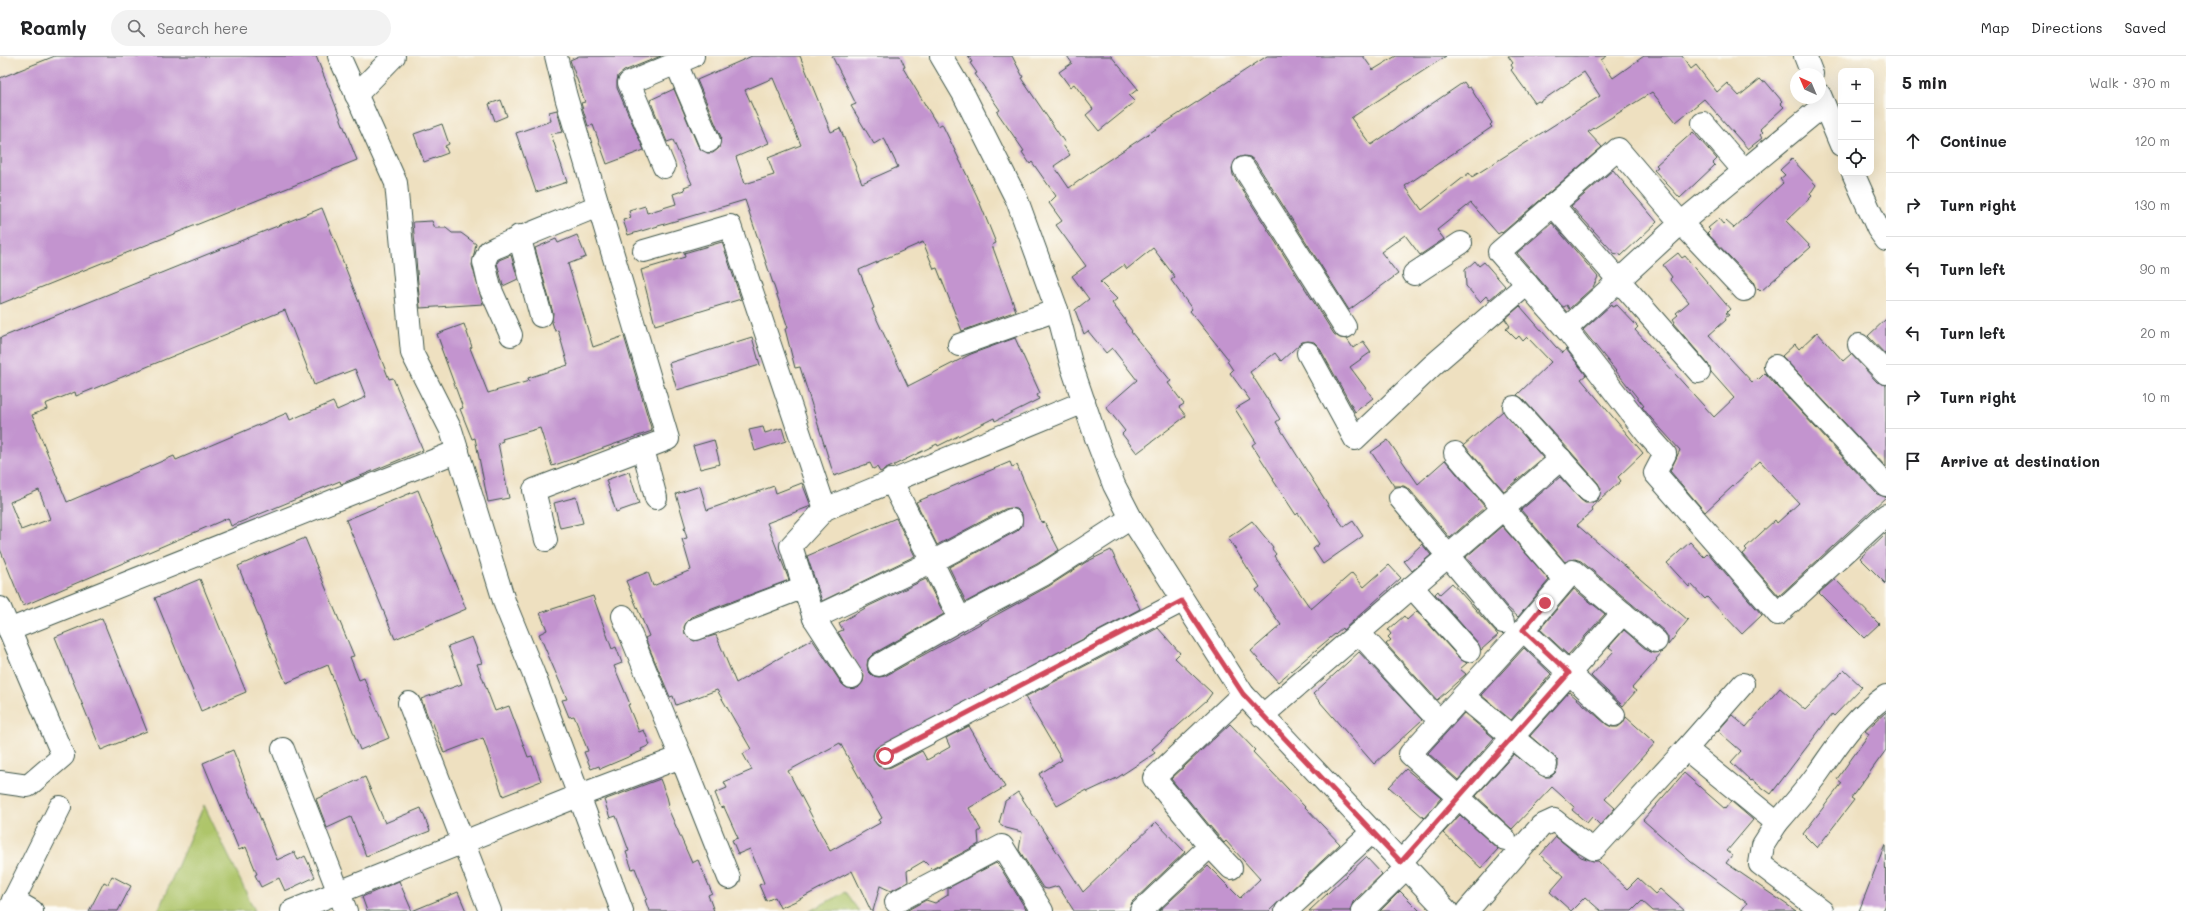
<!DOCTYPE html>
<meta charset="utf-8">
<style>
body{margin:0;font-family:Mali,sans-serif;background:#f2f2f2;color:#202124}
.controls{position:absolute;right:12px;top:12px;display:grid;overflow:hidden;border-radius:8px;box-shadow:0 4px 16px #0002}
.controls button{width:36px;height:36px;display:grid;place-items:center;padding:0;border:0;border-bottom:1px solid #e0e0e0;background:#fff;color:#202124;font:20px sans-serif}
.compass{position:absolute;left:1790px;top:12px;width:36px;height:36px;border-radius:50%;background:#fff;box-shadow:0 4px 16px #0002;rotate:316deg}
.stop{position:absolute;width:12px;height:12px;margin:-9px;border:3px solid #d1495b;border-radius:50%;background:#fff}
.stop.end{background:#d1495b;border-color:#fff;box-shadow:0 1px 4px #0008}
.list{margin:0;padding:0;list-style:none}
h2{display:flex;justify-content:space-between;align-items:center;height:52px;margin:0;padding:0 16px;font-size:17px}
h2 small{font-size:13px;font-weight:400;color:#757577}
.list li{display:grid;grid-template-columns:26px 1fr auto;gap:12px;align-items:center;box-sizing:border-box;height:64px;padding:0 16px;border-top:1px solid #e0e0e0}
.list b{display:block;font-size:15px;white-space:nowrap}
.list em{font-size:13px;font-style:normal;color:#757577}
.icon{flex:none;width:22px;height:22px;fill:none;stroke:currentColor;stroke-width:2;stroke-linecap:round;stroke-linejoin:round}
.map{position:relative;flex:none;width:1886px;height:855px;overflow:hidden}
header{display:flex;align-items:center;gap:24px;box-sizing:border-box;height:56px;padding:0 20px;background:#fff;border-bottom:1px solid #e0e0e0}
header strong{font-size:19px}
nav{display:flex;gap:22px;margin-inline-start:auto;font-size:14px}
.search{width:280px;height:36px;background:#f2f2f2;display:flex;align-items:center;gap:10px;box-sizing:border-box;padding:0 14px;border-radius:22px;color:#757577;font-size:15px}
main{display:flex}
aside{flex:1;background:#fff}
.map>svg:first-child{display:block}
</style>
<header>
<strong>Roamly</strong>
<div class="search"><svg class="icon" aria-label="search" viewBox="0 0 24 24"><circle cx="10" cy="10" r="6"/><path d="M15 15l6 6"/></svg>Search here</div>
<nav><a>Map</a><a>Directions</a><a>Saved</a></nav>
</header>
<main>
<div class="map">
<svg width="1886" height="855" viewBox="0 0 1886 855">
<rect width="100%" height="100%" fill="#fdfcf7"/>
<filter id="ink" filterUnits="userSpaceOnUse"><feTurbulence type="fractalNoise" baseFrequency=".025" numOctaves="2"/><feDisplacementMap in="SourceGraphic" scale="8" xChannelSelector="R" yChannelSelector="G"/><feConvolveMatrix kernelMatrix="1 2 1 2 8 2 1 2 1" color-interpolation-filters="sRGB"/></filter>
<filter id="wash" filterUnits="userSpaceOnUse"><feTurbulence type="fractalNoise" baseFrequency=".012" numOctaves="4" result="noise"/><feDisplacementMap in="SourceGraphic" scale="16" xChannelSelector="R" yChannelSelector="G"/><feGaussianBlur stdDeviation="0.9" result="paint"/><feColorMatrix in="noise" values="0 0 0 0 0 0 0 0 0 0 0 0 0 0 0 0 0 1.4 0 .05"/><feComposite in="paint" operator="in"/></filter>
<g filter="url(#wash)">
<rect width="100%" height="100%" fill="#eee0c0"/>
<g fill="#aec56a" stroke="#66814f">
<polygon points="204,749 255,855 158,855"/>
<polygon points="845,836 859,855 810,855"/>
</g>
<g id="blocks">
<g fill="#c394cf" fill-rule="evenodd">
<polygon points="55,0 316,0 357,104 0,248 0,22"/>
<polygon points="579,0 661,0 624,15 618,20 617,25 617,32 644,94 607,108 593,69 588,70 581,47 585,46 570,4"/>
<path d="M752,0H800L831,76L840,72L862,127L898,111L884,82L874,88L851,50L856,48L832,0H900L905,11L903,12L938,70L942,68L977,140L996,187L992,189L1016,255L962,275L937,212L934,213L923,186L859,214L874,252L872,253L908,330L971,298L1015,282L1040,337L1037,339L1039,343L995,365L994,362L938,390L937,388L880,416L877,411L873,413L870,407L834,420L800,311L795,312L785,273L788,272L745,144L628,179L623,164L631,162L629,155L645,150L647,157L676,148L673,138L685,134L684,131L692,128L673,84L667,86L650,44L674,33L698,90L707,97H713L719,92L721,81L697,24ZM773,22L801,89L768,102L774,119L745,128L736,101L769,87L745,34Z"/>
<polygon points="968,0 1012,0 1023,21 1021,22 1065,87 1063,89 1070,99 1054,110 1069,132 1101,109 1267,0 1363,0 1373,14 1396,0 1446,0 1351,62 1371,89 1464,26 1468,32 1470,31 1492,67 1490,69 1492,71 1405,130 1422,154 1469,117 1472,121 1600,40 1584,16 1540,46 1538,45 1535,47 1511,14 1513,12 1511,9 1513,7 1508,0 1607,0 1601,4 1613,22 1644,0 1682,0 1691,13 1696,9 1717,36 1727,27 1739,40 1760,23 1763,26 1765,25 1782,45 1780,47 1784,51 1760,73 1763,76 1760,79 1762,82 1748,93 1704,43 1676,66 1652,36 1588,76 1602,91 1502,177 1501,176 1498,178 1471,147 1437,174 1444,183 1420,199 1405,179 1381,196 1398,218 1349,254 1255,105 1250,101 1244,100 1237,102 1232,112 1233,119 1334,278 1340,282 1347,283 1353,292 1363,285 1371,296 1350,311 1373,342 1355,356 1319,291 1314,286 1308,285 1302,286 1281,305 1275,297 1250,316 1280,363 1276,366 1329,450 1344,471 1353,465 1363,480 1323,508 1313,493 1319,488 1298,457 1296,459 1273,424 1274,423 1252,389 1256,386 1235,353 1250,344 1230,317 1233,314 1227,305 1229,304 1190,255 1192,253 1171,224 1175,221 1153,192 1127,213 1124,209 1100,226 1117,243 1112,247 1126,265 1125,266 1132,275 1131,276 1171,325 1168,327 1184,348 1179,351 1186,360 1137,397 1122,378 1125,375 1106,351 1137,324 1112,292 1106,297 1088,275 1084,278 1075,254 1089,243 1072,220 1086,210 1056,169 1062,165 1049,147 1056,140 1032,106 1030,108 1022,96 1024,95 997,56 1000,54 975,18 977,17 970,7 972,6"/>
<polygon points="1067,0 1111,0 1138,33 1129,40 1135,46 1099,75 1086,59 1093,53 1074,28 1070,31 1059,16 1072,7"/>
<polygon points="501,44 507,60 495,65 489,48"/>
<polygon points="557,54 563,76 551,78 567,126 536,136 516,77 551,65 549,56"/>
<polygon points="442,68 449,88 445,90 448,97 424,106 414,78"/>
<polygon points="1693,76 1717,103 1713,107 1715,109 1680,142 1654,114 1658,111 1656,109"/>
<polygon points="1792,103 1816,129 1810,138 1812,140 1786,165 1811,191 1761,235 1758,232 1756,234 1753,225 1707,177 1710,174 1708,172 1719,163 1723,168 1726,165 1734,172 1783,127 1780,123 1785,119 1780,114"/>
<polygon points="1613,114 1657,166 1621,200 1619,197 1616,199 1571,150"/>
<path d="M322,152L389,323L393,322L423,394L341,428L340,425L231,470L228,462L23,550L0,493V282ZM285,254L314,329L355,313L366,341L337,354L333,346L290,364L287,357L176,404L174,400L67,446L32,359L47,353L45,348L75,336L76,340ZM39,434L50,463L21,474L10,446Z"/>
<polygon points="432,165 435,172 446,172 452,177 461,177 476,188 472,209 483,248 420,252 413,166"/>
<polygon points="1552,167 1598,221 1593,231 1569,253 1567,249 1564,251 1562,250 1517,197"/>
<polygon points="577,179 586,201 568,208 593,291 624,280 652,375 552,410 540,372 502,383 503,385 498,387 509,442 488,446 475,382 472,383 460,353 463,352 441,292 442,292 437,278 464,268 472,291 470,292 488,337 529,325 528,322 568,309 558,274 555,275 552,266 553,257 535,192 556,183 558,187"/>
<polygon points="722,186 741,243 655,269 641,214 685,201 684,197"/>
<polygon points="1678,197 1682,202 1685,200 1730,253 1726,257 1729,259 1725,262 1726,264 1709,279 1752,326 1756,322 1758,324 1765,317 1877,438 1886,441 1779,540 1742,498 1747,494 1745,492 1775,464 1777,467 1799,447 1760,405 1705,456 1670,415 1680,394 1651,362 1642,351 1644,350 1583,274 1611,249 1612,251 1617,249 1638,271 1635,274 1714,361 1734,342 1711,316 1708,308 1673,267 1675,266 1673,263 1678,259 1676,257 1689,246 1670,223 1672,221 1663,209"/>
<polygon points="511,199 518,223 503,230 497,207 499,204"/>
<polygon points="1475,205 1479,210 1484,206 1505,230 1489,244 1486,240 1480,246 1466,230 1465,214"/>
<polygon points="1520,250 1556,291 1563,297 1566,293 1586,319 1581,323 1643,397 1618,421 1621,425 1591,452 1593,455 1577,469 1688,564 1668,589 1668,581 1664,575 1581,505 1575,503 1565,506 1521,454 1560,421 1580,443 1585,447 1592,447 1598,444 1601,433 1598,427 1570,395 1523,343 1517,339 1551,306 1527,281 1523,285 1519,280 1516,283 1506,273 1510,270 1505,263"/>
<polygon points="1886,263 1886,299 1868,280"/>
<polygon points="1817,276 1843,305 1851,298 1877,326 1886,329 1886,411 1782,300 1795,288 1799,293"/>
<polygon points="752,281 760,309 677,334 669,307"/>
<polygon points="1503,355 1543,402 1504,435 1464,389"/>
<polygon points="763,371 765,377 782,372 786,385 755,395 749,374"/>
<polygon points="714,384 720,408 700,413 693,390"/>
<polygon points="1388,384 1418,428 1445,404 1485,451 1450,482 1410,434 1404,430 1394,430 1371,396"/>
<polygon points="1010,406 1012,411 1017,409 1042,467 1044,465 1059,494 1037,508 966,546 949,511 1017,475 1022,470 1022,458 1017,453 1011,452 1005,453 937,489 916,446"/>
<polygon points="629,416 639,448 616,456 606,424"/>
<path d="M802,427L811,450L767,467L789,524L691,561L687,565L684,571L685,578L694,585L716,579L736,627L812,583L842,628L847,632H858L863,626L864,620L838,576L843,574L839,567L869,550L926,523L944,558L873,598L868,603L867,609L868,615L873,620L879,621L885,620L1049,530L1086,506L1111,494L1140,553L875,693L873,699L874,705L878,710L884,712L891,711L922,695L927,704L950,691L946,682L969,670L1005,731L969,752L981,774L978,776L979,788L932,813L924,805L907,815L908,826L891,835L880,830L873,855H871L852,815L798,844L780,852L775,841L766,845L759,829L764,827L750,793L738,798L732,784L738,782L724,751L721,752L715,737L727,732L724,726L752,714L743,698L751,693L717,634L676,649L673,640L670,641L645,582L649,580L626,525L648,516L653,530L691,514L682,483L687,482L684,472H686L676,438L700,430L707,454L774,430L776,437ZM840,687L882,762L879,764L880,767L830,795L788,715Z"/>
<polygon points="418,434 466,553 395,583 346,464"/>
<polygon points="576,441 583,467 560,472 554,447"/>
<polygon points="896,462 915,500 822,545 807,500"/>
<polygon points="1252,465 1273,491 1272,493 1276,498 1274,500 1311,553 1352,517 1364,531 1389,509 1401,522 1343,574 1342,572 1278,626 1251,595 1281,569 1256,534 1260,531 1228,482"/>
<polygon points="1502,470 1549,524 1518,561 1507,551 1466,501"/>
<polygon points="1886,477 1886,528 1860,502"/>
<polygon points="305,482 354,600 350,601 359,624 364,622 389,682 360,694 328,609 286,627 238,510"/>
<polygon points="1690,486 1704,501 1708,497 1762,559 1742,578 1707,541 1705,543 1691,528 1689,531 1667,507"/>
<polygon points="1422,488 1431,499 1412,515 1404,505"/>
<polygon points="200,523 246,636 201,655 155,542"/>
<polygon points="1835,523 1879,568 1864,582 1819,537"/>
<polygon points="1452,527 1498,579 1481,594 1478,587 1435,538 1438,535 1440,538"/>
<polygon points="1574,533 1605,558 1568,599 1540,573"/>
<polygon points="593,540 612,593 616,591 622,607 614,610 630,648 628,649 639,676 644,674 650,689 641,693 642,695 600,713 599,710 591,713 584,696 588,695 574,660 569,661 562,644 567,643 539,578 547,574 540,557"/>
<polygon points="1417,555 1460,603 1467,607 1460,613 1466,618 1437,644 1386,588 1391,584 1388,581 1391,578 1388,574 1404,560 1407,564"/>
<polygon points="102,562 147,675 101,694 55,581"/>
<polygon points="1158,572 1180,597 1175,602 1212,637 1207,644 1152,693 1155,697 1117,722 1087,736 1086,734 1057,750 1039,718 1062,704 1025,641"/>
<polygon points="1624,574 1648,595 1654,597 1662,596 1656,603 1657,604 1632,632 1636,635 1623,650 1591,620 1614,595 1609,591"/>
<polygon points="472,581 482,607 477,608 495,655 509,650 528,701 532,700 541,725 503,740 483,682 444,697 432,665 430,666 421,643 462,628 448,590"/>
<polygon points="1524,592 1551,618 1511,664 1481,639"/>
<polygon points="1359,596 1422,664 1374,708 1313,638"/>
<polygon points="1844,614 1862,631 1834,660 1832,658 1771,738 1752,724 1751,725 1731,706 1741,695 1718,675 1732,659 1746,671 1780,632 1805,654"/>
<polygon points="1569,636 1606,668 1612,671 1618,671 1623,667 1626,661 1655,687 1605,743 1615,752 1600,769 1592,761 1587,767 1572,754 1574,751 1552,731 1512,773 1476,740 1514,698 1544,721 1550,721 1555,717 1558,711 1558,704 1530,680"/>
<polygon points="1886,656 1886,694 1851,742 1854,744 1817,792 1803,778 1842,727 1837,723 1869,678 1865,675"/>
<polygon points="1464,657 1494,682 1458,724 1428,697"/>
<polygon points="1230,668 1255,694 1253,696 1340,788 1269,855 1159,855 1208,810 1240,842 1260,823 1226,785 1224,787 1171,723"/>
<polygon points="233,694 277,804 294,796 298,804 305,800 315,821 285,835 279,822 261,831 255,819 257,818 246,791 239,794 203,707"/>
<polygon points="1406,713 1441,742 1424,762 1389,731"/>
<polygon points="1684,717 1725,753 1731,745 1753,764 1727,795 1732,799 1726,807 1796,855 1741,855 1747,847 1691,806 1643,764"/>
<polygon points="365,721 385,767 421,752 430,775 366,800 351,761 327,772 316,743"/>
<polygon points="660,723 667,741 669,749 667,750 692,807 698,804 712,837 708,839 714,855 649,855 645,844 647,843 635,812 632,813 626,796 629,795 616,760 610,762 604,744"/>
<polygon points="1018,736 1083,836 1156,766 1185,796 1132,846 1129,855 1074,855 1058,830 1048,833 1043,832 1019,794 1022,776 1006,772 999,767 1005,745"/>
<polygon points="1460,759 1498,793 1481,812 1443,777"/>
<polygon points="1556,781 1581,801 1593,805 1598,805 1627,833 1638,822 1655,838 1660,833 1685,855 1653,855 1642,845 1632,855 1601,855 1585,841 1571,855 1550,836 1564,820 1540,799"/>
<polygon points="1885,788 1886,848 1883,855 1859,855"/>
<polygon points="1366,801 1382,818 1353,846 1350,855 1309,855"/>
<polygon points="996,807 1000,811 1027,855 906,855 926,844 935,847 948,839 948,832"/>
<polygon points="112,820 131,830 118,855 89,855 104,826 108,828"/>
<polygon points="399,825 412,855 367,855 362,841"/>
<polygon points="1400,835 1420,855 1380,855"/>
<polygon points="458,836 466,855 412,855"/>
</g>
</g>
</g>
<g filter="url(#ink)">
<use href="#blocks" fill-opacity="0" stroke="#3e5549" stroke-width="1"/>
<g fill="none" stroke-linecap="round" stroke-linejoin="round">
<defs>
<g id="minor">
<polyline points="339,0 396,127 412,297 451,374 505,548 534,619 622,855"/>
<polyline points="941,0 964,39 1017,144 1057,254 1072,311 1096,382 1114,429 1131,462 1243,638 1447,855"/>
<polyline points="1805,0 1812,18"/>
<polyline points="676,7 709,85"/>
<polyline points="356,39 394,0"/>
<polyline points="1820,39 1841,89"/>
<polyline points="1703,67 1744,115"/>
<polyline points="664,111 629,27 693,0"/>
<polyline points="1244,112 1345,271"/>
<polyline points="1853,117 1878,173 1886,184"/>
<polyline points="1553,149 1699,316"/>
<polyline points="519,180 541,260"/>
<polyline points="644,195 730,170 825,453"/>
<polyline points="1414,218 1461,187"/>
<polyline points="1744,234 1681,167 1618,93 1499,196 1566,273 1648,379 1665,398 1655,417 1778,558 1886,459"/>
<polyline points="1566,273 1681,167 1824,49"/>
<polyline points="511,279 490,232 484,206 489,195 497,191 598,150"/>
<polyline points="959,289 1057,254"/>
<polyline points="1859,289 1886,317"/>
<polyline points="1308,297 1355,383 1433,309 1527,228"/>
<polyline points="1775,310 1886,429"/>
<polyline points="1514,351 1589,435"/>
<polyline points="643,393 656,442"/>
<polyline points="1455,397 1556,514"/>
<polyline points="1400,442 1503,566"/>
<polyline points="1011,464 932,506 960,563 1043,519 1131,462"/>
<polyline points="546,484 534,434 668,383 566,41 556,0"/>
<polyline points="1412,531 1469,595"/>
<polyline points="0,552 63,700 28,730 0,726"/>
<polyline points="814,562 932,506 891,424"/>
<polyline points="696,573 804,531"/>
<polyline points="9,574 458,395"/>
<polyline points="1523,574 1614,659"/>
<polyline points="1359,577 1430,655"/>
<polyline points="879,609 960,563"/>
<polyline points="852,621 814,562 791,490 825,453 1084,346"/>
<polyline points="1463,640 1546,709"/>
<polyline points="409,647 490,855"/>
<polyline points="1262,660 1561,403"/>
<polyline points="283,693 346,855"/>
<polyline points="1686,693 1743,628"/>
<polyline points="885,700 1182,545"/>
<polyline points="681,701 729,822"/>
<path d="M1777,767C1791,751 1805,735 1818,717C1840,686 1854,662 1886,640"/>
<polyline points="1505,783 1410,698 1523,574 1573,515 1656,585"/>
<polyline points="1401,806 1623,557"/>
<polyline points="1231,812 1210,790 1154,722 1243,638"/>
<polyline points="13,844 32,855"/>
<polyline points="896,846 1002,790 1042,855"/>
<polyline points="8,855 60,751"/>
<polyline points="292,855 578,740 681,701 623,560"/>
<polyline points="1141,855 1210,790"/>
<polyline points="1286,855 1372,776"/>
<polyline points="1362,855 1406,812"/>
<polyline points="1467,855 1541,770 1554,764 1579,784 1594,793 1686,693 1777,767 1763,789 1760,808 1822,855"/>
</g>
</defs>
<use href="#minor" stroke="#3e5549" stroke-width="24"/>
<use href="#minor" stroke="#fff" stroke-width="22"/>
</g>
</g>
<g fill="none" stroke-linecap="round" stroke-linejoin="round" filter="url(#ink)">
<polyline stroke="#d1495b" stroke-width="5" points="885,700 1182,545 1243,638 1401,806 1569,617 1523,574 1545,547"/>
</g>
</svg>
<div class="controls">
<button>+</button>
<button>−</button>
<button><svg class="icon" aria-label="locate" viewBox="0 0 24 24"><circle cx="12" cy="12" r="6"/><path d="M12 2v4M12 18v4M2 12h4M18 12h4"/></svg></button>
</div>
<svg class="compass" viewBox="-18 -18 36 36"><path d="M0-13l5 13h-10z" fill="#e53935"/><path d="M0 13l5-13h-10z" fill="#757577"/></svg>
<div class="stop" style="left:885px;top:700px"></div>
<div class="stop end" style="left:1545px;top:547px"></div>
</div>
<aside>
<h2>5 min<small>Walk · 370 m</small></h2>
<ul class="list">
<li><svg class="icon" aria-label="ahead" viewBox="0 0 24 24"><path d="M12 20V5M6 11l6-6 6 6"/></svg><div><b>Continue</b></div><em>120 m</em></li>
<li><svg class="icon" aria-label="right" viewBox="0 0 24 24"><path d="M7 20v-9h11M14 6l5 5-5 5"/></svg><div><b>Turn right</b></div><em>130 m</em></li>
<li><svg class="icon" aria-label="left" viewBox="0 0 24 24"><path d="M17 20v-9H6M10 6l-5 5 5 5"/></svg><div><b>Turn left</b></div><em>90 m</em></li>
<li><svg class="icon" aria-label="left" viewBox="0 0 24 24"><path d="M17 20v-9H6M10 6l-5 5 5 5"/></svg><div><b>Turn left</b></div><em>20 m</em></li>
<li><svg class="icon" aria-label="right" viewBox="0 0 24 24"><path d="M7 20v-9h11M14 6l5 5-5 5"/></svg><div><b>Turn right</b></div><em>10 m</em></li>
<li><svg class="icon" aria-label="arrive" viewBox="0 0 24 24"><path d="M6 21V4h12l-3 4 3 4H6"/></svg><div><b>Arrive at destination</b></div></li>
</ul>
</aside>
</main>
